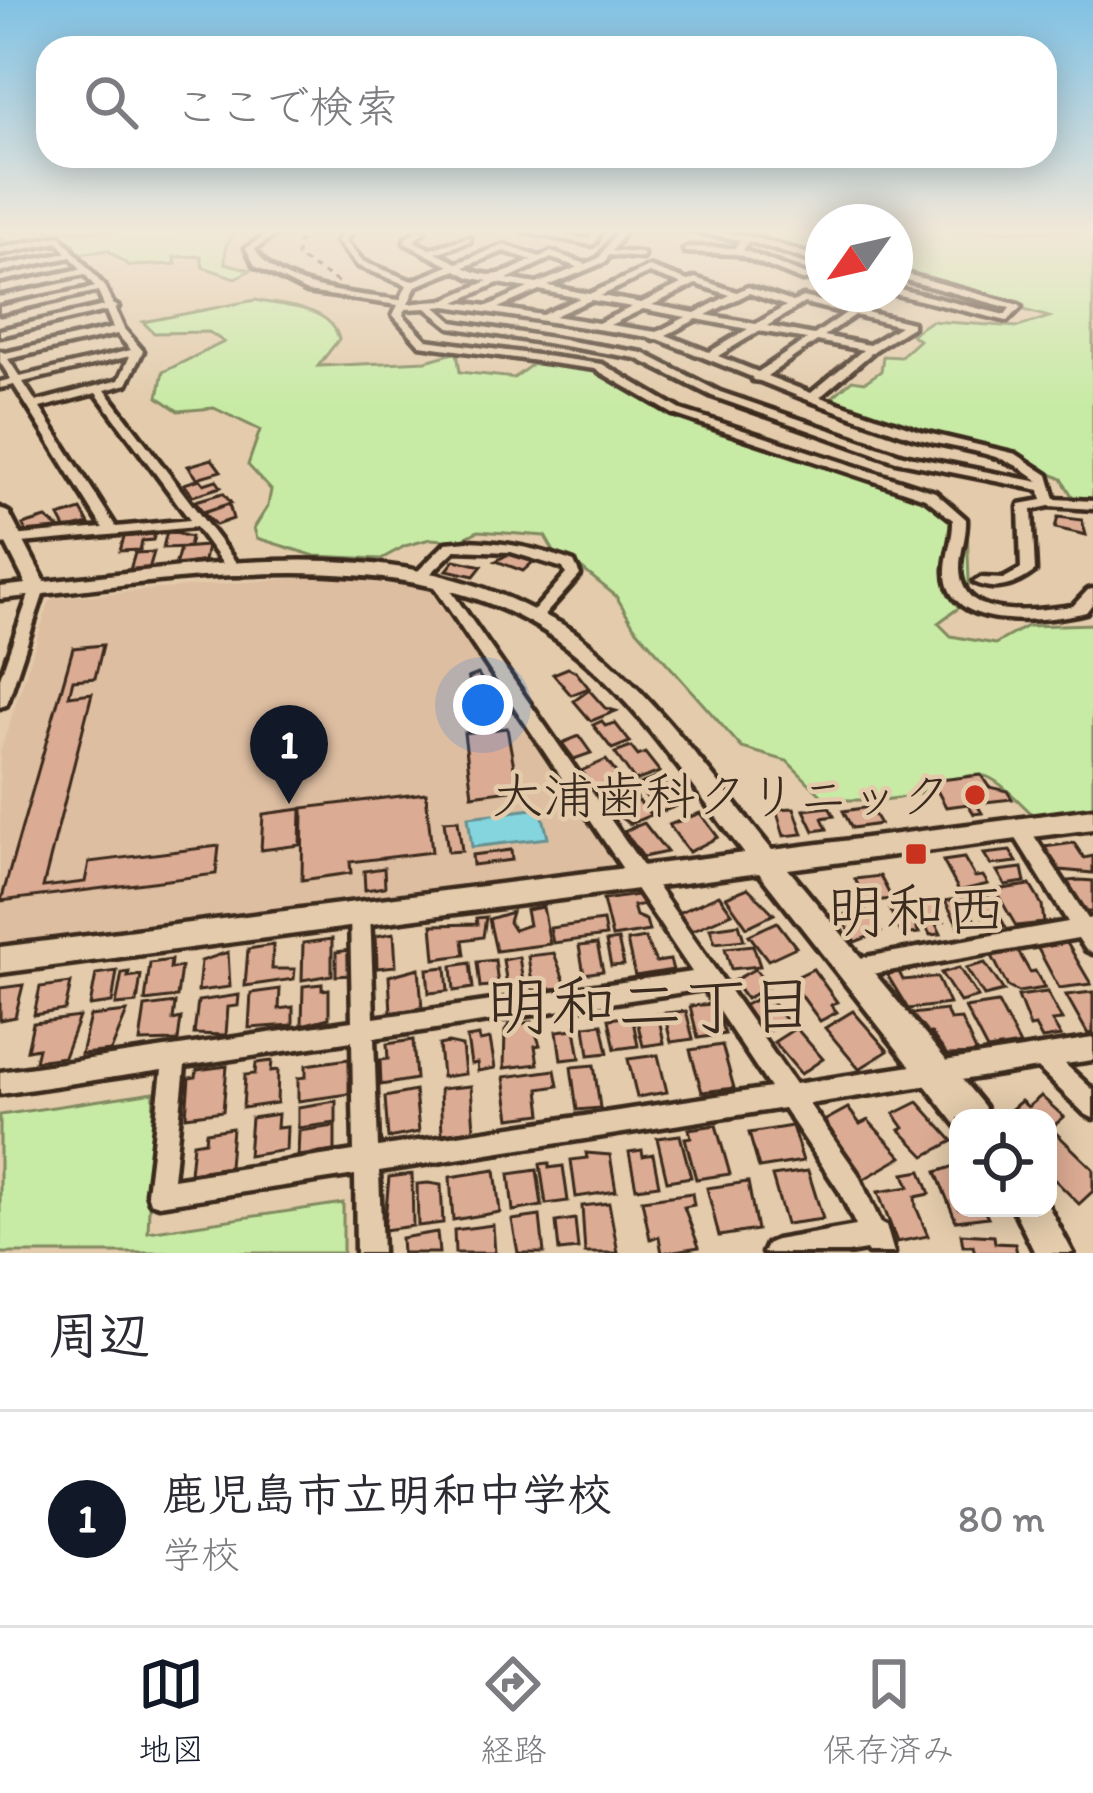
<!DOCTYPE html>
<html lang="ja">
<meta charset="utf-8">
<style>
body{margin:0;font-family:Itim,"Klee One",sans-serif;background:#f7f7f7;color:#2b2b33}
.controls{position:absolute;right:36px;bottom:36px;display:grid;overflow:hidden;border-radius:24px;box-shadow:0 6px 30px #0003}
.controls button{width:108px;height:108px;display:grid;place-items:center;padding:0;border:0;border-bottom:3px solid #e1e1e2;background:#fff;color:#2b2b33;font:60px sans-serif}
.compass{position:absolute;left:805px;top:204px;width:108px;height:108px;border-radius:50%;background:#fff;box-shadow:0 6px 30px #0003;rotate:236deg}
.you{position:absolute;left:483px;top:705px;width:42px;height:42px;margin:-30px;border:9px solid #fff;border-radius:50%;background:#1a73e8;box-shadow:0 0 0 18px #1a73e833}
.badge{display:grid;place-items:center;width:78px;height:78px;border-radius:50%;background:#111827;color:#fff;font-size:39px;font-weight:700}
.pin{position:absolute;translate:-50% -99px;filter:drop-shadow(0 3px 6px #0008)}
.pin::after{content:'';position:absolute;top:63px;width:42px;height:36px;background:inherit;clip-path:polygon(0 0,100% 0,50% 100%)}
.list{margin:0;padding:0;list-style:none}
h2{display:flex;justify-content:space-between;align-items:center;height:156px;margin:0;padding:0 48px;font-size:51px}
h2 small{font-size:39px;font-weight:400;color:#7c7c81}
.list li{display:grid;grid-template-columns:78px 1fr auto;gap:36px;align-items:center;box-sizing:border-box;height:216px;padding:0 48px;border-top:3px solid #e1e1e2}
.list b{display:block;font-size:45px;white-space:nowrap}
.list p{margin:0;font-size:39px;white-space:nowrap;color:#7c7c81}
.list em{font-size:39px;font-style:normal;color:#7c7c81}
.icon{flex:none;width:66px;height:66px;fill:none;stroke:currentColor;stroke-width:2;stroke-linecap:round;stroke-linejoin:round}
.map{position:relative;flex:none;width:1093px;height:1253px;overflow:hidden}
.search{position:absolute;background:#fff;box-shadow:0 6px 30px #0003;left:36px;right:36px;top:36px;height:132px;display:flex;align-items:center;gap:30px;box-sizing:border-box;padding:0 42px;border-radius:36px;color:#7c7c81;font-size:45px}
.sheet{height:372px;background:#fff}
nav{display:flex;justify-content:space-around;align-items:center;box-sizing:border-box;height:168px;border-top:3px solid #e1e1e2;background:#fff;font-size:33px;color:#7c7c81}
nav a{display:grid;justify-items:center;gap:6px}
nav .on{color:#111827}
.map>svg:first-child{display:block}
</style>
<div class="map">
<svg width="1093" height="1253" viewBox="0 0 1093 1253">
<rect width="100%" height="100%" fill="#e3cbab"/>
<filter id="ink" filterUnits="userSpaceOnUse"><feTurbulence type="fractalNoise" baseFrequency=".00833" numOctaves="2"/><feDisplacementMap in="SourceGraphic" scale="24" xChannelSelector="R" yChannelSelector="G"/><feConvolveMatrix kernelMatrix="1 2 1 2 8 2 1 2 1" color-interpolation-filters="sRGB"/></filter>
<g filter="url(#ink)">
<polygon fill="#debea1" points="318,576 436,590 614,857 609,866 0,945 0,752 49,603 54,598"/>
<g fill="#c7eba4" stroke="#818a61" stroke-width="3">
<polygon points="0,231 237,231 226,245 225,263 251,270 235,278 203,267 201,256 174,257 176,264 129,266 108,250 78,254 74,244 59,238 0,249 0,241 7,241 0,238"/>
<polygon points="705,231 823,231 823,260 752,237"/>
<polygon points="895,231 1093,231 1093,508 1075,501 1062,479 1014,457 922,434 828,401 852,380 865,382 881,371 883,356 900,357 919,340 911,334 931,321 1018,327 1049,317 895,273"/>
<path d="M255,300C284,307 330,305 339,339L318,366L426,361L457,352L460,372L514,378L535,362C563,366 592,368 618,380C648,393 669,415 700,427L950,506L967,521L969,582L964,604L938,623L951,636L995,644L1027,626L1093,624V810L1035,817C972,753 984,776 912,795C885,803 853,799 826,800L787,761L742,748L634,626L616,596L575,563L556,555L545,536L478,531L459,541L430,539L405,546L381,559L315,556L257,538L254,528L268,506L271,490L248,465L260,430L214,408L178,411L158,397L163,372L224,342L209,332L154,333L143,322Z"/>
<polygon points="154,1092 148,1232 343,1203 343,1253 0,1253 0,1115"/>
</g>
<polygon fill="#84d5dd" stroke="#679191" stroke-width="3" points="541,808 548,838 472,847 468,817"/>
<g fill="#dcab93" stroke="#3b2a1e" stroke-width="3">
<polygon points="212,459 221,471 197,478 188,466"/>
<polygon points="200,479 204,484 216,480 221,487 193,496 184,484"/>
<polygon points="223,493 231,503 203,512 195,501"/>
<polygon points="229,504 233,519 216,525 203,513"/>
<polygon points="81,510 89,524 66,530 59,517"/>
<polygon points="1058,517 1082,520 1086,535 1055,528"/>
<polygon points="46,518 62,530 27,533 23,525"/>
<polygon points="167,531 191,537 189,547 163,548"/>
<polygon points="155,534 153,540 142,541 140,550 120,551 124,537"/>
<polygon points="207,546 204,561 175,566 180,548"/>
<polygon points="154,552 149,569 130,570 135,553"/>
<polygon points="512,552 534,561 523,571 496,561"/>
<polygon points="455,560 482,566 474,576 447,570"/>
<polygon points="103,645 95,678 73,680 69,696 92,693 43,887 85,882 89,862 219,846 216,874 1,901 73,648"/>
<polygon points="568,668 576,672 589,688 571,695 553,674"/>
<polygon points="478,674 504,712 493,716 468,678"/>
<polygon points="589,690 605,708 616,711 591,721 574,701"/>
<polygon points="602,721 605,726 615,723 630,742 612,749 593,725"/>
<polygon points="507,728 518,789 472,795 464,733"/>
<polygon points="579,736 591,753 574,759 562,743"/>
<polygon points="631,747 638,756 645,753 660,772 635,781 615,753"/>
<polygon points="606,760 624,783 598,794 581,771"/>
<polygon points="981,775 989,787 1007,791 1012,799 976,803 982,813 974,814 968,804 946,807 932,781"/>
<polygon points="656,778 662,785 668,782 684,803 659,813 637,785"/>
<polygon points="628,785 637,798 614,807 605,794"/>
<polygon points="426,793 432,852 350,862 351,873 302,880 303,808"/>
<polygon points="639,801 651,815 630,824 612,812"/>
<polygon points="829,807 834,816 822,818 827,829 814,831 804,810"/>
<polygon points="870,807 880,824 852,828 843,811"/>
<polygon points="794,808 803,834 784,836 776,809"/>
<polygon points="301,809 300,845 261,850 263,814"/>
<polygon points="700,813 718,837 689,852 669,825"/>
<polygon points="458,820 462,851 448,852 444,821"/>
<polygon points="644,823 667,852 643,857 624,831"/>
<polygon points="1074,843 1084,858 1093,856 1093,873 1060,870 1044,847"/>
<polygon points="511,850 512,860 473,865 472,855"/>
<polygon points="1010,851 1017,862 991,865 984,854"/>
<polygon points="964,858 975,877 983,876 988,884 959,891 943,861"/>
<polygon points="384,868 385,887 365,890 364,871"/>
<polygon points="1022,868 1025,882 1005,885 997,871"/>
<polygon points="880,876 892,899 866,902 855,879"/>
<polygon points="1080,880 1093,881 1093,912 1086,912 1067,881"/>
<polygon points="1030,885 1042,905 1044,923 1016,926 995,890"/>
<polygon points="748,888 774,914 747,927 726,897"/>
<polygon points="986,892 1005,926 989,928 970,894"/>
<polygon points="637,895 646,904 633,906 636,916 646,920 649,931 612,937 603,900"/>
<polygon points="719,895 732,913 691,931 678,913"/>
<polygon points="963,898 977,925 959,927 945,901"/>
<polygon points="933,899 944,921 935,922 941,934 930,935 914,902"/>
<polygon points="543,907 550,944 496,951 489,919 512,912 509,922 514,930 529,925 526,910"/>
<polygon points="907,908 919,933 902,935 890,910"/>
<polygon points="867,911 881,932 855,942 840,915"/>
<polygon points="486,917 483,937 463,940 465,955 435,959 432,925 477,924 476,918"/>
<polygon points="603,921 606,936 553,943 550,928"/>
<polygon points="777,922 796,947 768,960 749,935"/>
<polygon points="739,924 744,940 715,943 710,928"/>
<polygon points="394,933 396,966 377,968 376,936"/>
<polygon points="645,938 656,962 670,960 673,970 635,976 627,941"/>
<polygon points="332,939 332,975 302,980 303,943"/>
<polygon points="618,940 624,965 611,966 606,942"/>
<polygon points="1067,943 1091,984 1059,988 1037,947"/>
<polygon points="597,944 603,971 584,974 579,946"/>
<polygon points="273,945 272,969 295,969 294,979 245,986 248,949"/>
<polygon points="753,945 760,966 731,969 725,948"/>
<polygon points="350,950 351,975 336,976 336,952"/>
<polygon points="1018,951 1030,972 1035,971 1045,988 1018,992 1008,987 991,954"/>
<polygon points="228,952 230,987 198,991 201,961"/>
<polygon points="554,953 567,988 533,990 528,956"/>
<polygon points="519,957 523,982 507,985 503,960"/>
<polygon points="171,960 170,969 181,967 177,997 145,1001 150,963"/>
<polygon points="495,960 498,985 480,987 477,962"/>
<polygon points="470,963 473,988 454,991 452,966"/>
<polygon points="985,963 1004,991 984,996 966,968"/>
<polygon points="446,967 448,991 429,993 427,969"/>
<polygon points="419,968 422,1008 391,1013 389,976"/>
<polygon points="959,968 978,997 960,1002 941,973"/>
<polygon points="755,969 769,986 746,999 733,981"/>
<polygon points="813,969 837,1002 831,1005 837,1012 820,1021 790,980"/>
<polygon points="117,971 112,1003 90,1006 96,974"/>
<polygon points="129,972 128,977 141,975 137,1003 116,1005 122,973"/>
<polygon points="899,972 903,980 937,977 949,1004 908,1009 886,973"/>
<polygon points="71,983 65,1010 34,1015 40,987"/>
<polygon points="322,984 322,990 329,989 329,1018 302,1025 303,986"/>
<polygon points="23,985 15,1017 0,1020 0,988"/>
<polygon points="280,989 279,1009 293,1007 293,1025 249,1028 251,993"/>
<polygon points="1047,992 1062,1020 1052,1021 1061,1036 1042,1039 1035,1026 1030,1027 1018,996"/>
<polygon points="1093,992 1093,1033 1088,1034 1066,995"/>
<polygon points="766,994 786,1021 763,1034 743,1006"/>
<polygon points="239,995 238,1006 228,1007 226,1035 194,1034 198,1001"/>
<polygon points="175,1003 173,1020 181,1018 178,1041 140,1042 145,1007"/>
<polygon points="998,1003 1020,1045 987,1050 965,1008"/>
<polygon points="712,1004 725,1034 698,1038 690,1006"/>
<polygon points="946,1010 950,1020 961,1019 977,1054 947,1055 931,1033 919,1034 911,1014"/>
<polygon points="686,1011 693,1039 671,1042 664,1013"/>
<polygon points="853,1011 888,1051 859,1069 825,1028"/>
<polygon points="127,1012 111,1051 81,1054 90,1016"/>
<polygon points="658,1014 664,1043 643,1046 636,1016"/>
<polygon points="632,1016 638,1046 615,1049 609,1019"/>
<polygon points="79,1017 64,1057 35,1061 38,1048 27,1050 33,1023"/>
<polygon points="532,1022 540,1045 535,1046 538,1064 504,1068 505,1031 509,1025"/>
<polygon points="602,1024 608,1053 589,1055 585,1026"/>
<polygon points="796,1028 823,1059 801,1074 774,1042"/>
<polygon points="575,1029 580,1058 561,1060 557,1031"/>
<polygon points="479,1036 480,1041 490,1039 495,1068 478,1071 477,1063 471,1064 467,1038"/>
<polygon points="413,1040 416,1079 381,1085 380,1060 388,1059 387,1044"/>
<polygon points="448,1043 462,1046 465,1074 442,1077 439,1045"/>
<polygon points="722,1045 734,1088 702,1092 690,1050"/>
<polygon points="658,1055 667,1092 637,1097 628,1059"/>
<polygon points="349,1059 349,1094 298,1101 298,1078 306,1077 306,1065"/>
<polygon points="272,1061 271,1071 278,1070 277,1103 243,1108 245,1075 255,1074 256,1063"/>
<polygon points="594,1065 600,1108 577,1110 571,1067"/>
<polygon points="227,1066 223,1111 186,1116 189,1078 196,1077 197,1070"/>
<polygon points="555,1070 558,1086 539,1089 542,1114 510,1118 504,1077"/>
<polygon points="471,1086 474,1130 442,1134 440,1089"/>
<polygon points="415,1091 419,1132 388,1138 385,1097"/>
<polygon points="1041,1096 1064,1117 1048,1131 1048,1118 1001,1118 1021,1101 1028,1107"/>
<polygon points="336,1101 336,1123 298,1128 298,1107"/>
<polygon points="918,1102 953,1141 925,1156 900,1130 904,1128 894,1114"/>
<polygon points="848,1108 860,1124 868,1120 902,1157 864,1179 824,1121"/>
<polygon points="278,1114 277,1128 287,1127 286,1150 248,1156 251,1118"/>
<polygon points="716,1125 730,1174 696,1179 685,1138 691,1137 689,1129"/>
<polygon points="335,1126 335,1151 298,1156 299,1131"/>
<polygon points="792,1126 803,1161 759,1168 749,1133"/>
<polygon points="232,1128 229,1167 190,1173 193,1143 205,1141 206,1132"/>
<polygon points="1055,1132 1093,1169 1093,1191 1079,1204 1048,1173 1048,1138"/>
<polygon points="680,1135 691,1177 667,1181 657,1138"/>
<polygon points="642,1150 643,1156 653,1154 659,1185 636,1188 629,1152"/>
<polygon points="586,1153 610,1155 616,1191 576,1197 571,1160 587,1158"/>
<polygon points="549,1163 549,1168 563,1166 568,1201 546,1204 540,1164"/>
<polygon points="958,1165 958,1208 983,1208 988,1217 956,1221 936,1172"/>
<polygon points="495,1170 500,1212 453,1220 450,1177"/>
<polygon points="537,1170 542,1206 513,1211 509,1174"/>
<polygon points="808,1171 823,1219 786,1224 772,1176"/>
<polygon points="921,1171 930,1194 915,1197 916,1207 928,1236 897,1242 878,1192 909,1187 904,1174"/>
<polygon points="412,1174 413,1226 384,1230 389,1177"/>
<polygon points="748,1182 757,1230 719,1236 707,1188"/>
<polygon points="428,1183 441,1185 443,1223 418,1226 417,1184"/>
<polygon points="692,1193 694,1205 684,1207 699,1247 662,1253 659,1237 650,1239 642,1200"/>
<polygon points="609,1203 618,1253 585,1253 582,1206"/>
<polygon points="540,1216 544,1253 518,1253 512,1220"/>
<polygon points="575,1219 578,1249 559,1251 556,1222"/>
<polygon points="493,1225 495,1253 455,1253 454,1230"/>
<polygon points="437,1232 439,1253 402,1253 401,1238"/>
<polygon points="961,1234 994,1236 995,1243 1015,1244 1017,1253 975,1253 973,1246 963,1246"/>
</g>
<g fill="none" stroke-linecap="round" stroke-linejoin="round">
<defs>
<g id="street">
<path d="M272,231H281L255,249C276,290 358,294 400,300L407,285L358,266L337,241L345,231H353L345,241L364,262L412,281L449,266L405,243V239L416,231H424L414,241L430,249L470,237V241L436,253L457,263L504,245L540,257L551,252L586,264L599,258L617,231H625L612,251L640,253L643,254V258L609,255L605,262L548,286L589,294L649,267L688,281L695,278L737,292L748,287L793,302L803,297L912,323V327L875,350L820,397L923,432L1016,454L1048,475L1055,499L1093,501V509L1049,506L1032,510L1035,571C1017,585 995,593 974,582L981,578L1003,579L1021,569L1019,507L1020,504L1042,500L1040,490L896,461L712,396L636,358L450,327L426,308L405,309L403,315L427,340L602,364L681,410L935,492L966,519C967,536 960,551 960,568C960,624 1036,610 1073,606L1088,590L1093,589V603L1086,612C1050,621 963,631 948,586C941,564 954,542 953,520L925,498L673,414L595,369L420,345L393,315L398,305L307,292L255,266L246,248ZM504,251L532,260C505,273 493,282 464,267ZM551,258L578,267L537,284L507,279ZM456,270L469,277L488,281L444,300L408,304L416,286ZM649,273L681,284L641,303L600,296ZM498,283L528,288L488,306L456,302ZM696,284L730,295L695,313L652,305ZM539,290L580,298L542,315L498,308ZM749,293L786,306L756,324L706,315ZM591,300L632,307L598,323L554,316ZM804,303L846,313L814,335L767,326ZM446,306L649,337L654,340L658,339L752,377L753,380L760,381C809,401 859,419 909,436C952,450 1006,449 1039,482L903,455L720,392L643,353L453,322L436,307ZM643,309L686,317L657,332L610,325ZM855,315L900,326L869,345L824,336ZM697,319L748,329L709,352L666,335ZM759,331L807,339L758,372L718,356ZM817,341L863,350L811,393L767,376Z"/>
<polygon points="522,231 538,231 589,239 592,231 600,231 596,242 592,245"/>
<path d="M691,231C737,229 780,245 823,259V265L748,241L743,250L806,275L823,273V279L802,280L737,254L685,252L684,250L688,247L735,248L741,240Z"/>
<path d="M60,236L104,286L113,304L118,307L115,309L124,329L143,351L127,384L105,390L241,569L243,572L241,575H231L196,527L0,545V537L103,528L14,385L0,388V382L11,379L0,362V351L5,353L113,328L106,311L0,336V330L104,306L98,291L0,313V307L95,287L85,274L0,292V286L81,269L71,257L0,272V266L67,253L58,242L0,254V248ZM117,334L131,350L20,377L8,359ZM130,356L119,380L36,402L23,382ZM96,393L190,520L116,527L40,408Z"/>
<polygon points="895,271 1019,305 1021,307 1007,321 895,294 895,288 1005,315 1010,308 895,277"/>
<path d="M468,541C505,542 539,549 574,562L580,575L541,619L536,621L529,616L566,574L563,568L511,552L455,550L426,578H416L414,575L446,543Z"/>
<path d="M435,574L440,575L795,1084L1093,1038V1060L1065,1064L1093,1090V1118L1085,1114L1038,1068L809,1104L858,1174L881,1224L886,1226L894,1253H868L866,1250L848,1253H763L767,1244L776,1240L856,1226L840,1192L784,1108L379,1171L382,1253H356L355,1175L159,1205L150,1202L147,1193L162,1070L0,1094V1072L352,1021L350,911L353,905L360,903L367,905L370,911L374,1018L692,972L428,578ZM704,989L770,1088L378,1147L374,1038ZM352,1041L354,1151L173,1179L185,1066Z"/>
<polygon points="38,585 45,589 8,701 6,705 0,707 0,678 31,589"/>
<polygon points="1018,820 1025,822 1088,919 1093,918 1093,953 1086,950 1078,938 854,977 847,975 844,968 847,961 854,959 1068,922 1009,827 1011,822"/>
</g>
<g id="secondary">
<path d="M0,508L9,513L45,582C202,566 382,532 529,608C545,616 563,623 577,634C654,694 711,775 772,850L1093,809V829L788,869L984,1106L988,1118H958V1127L759,873L0,973V947L744,853C687,781 634,696 559,641C413,534 168,581 0,599V587L26,584L0,532Z"/>
<polygon points="1048,1206 1073,1253 1035,1253 1013,1208"/>
</g>
</defs>
<use href="#street" stroke="#3b2a1e" stroke-width="9"/>
<use href="#secondary" stroke="#3b2a1e" stroke-width="9"/>
<polyline stroke="#3b2a1e" stroke-width="3" stroke-dasharray="6 6" stroke-linecap="butt" points="309,231 298,244 297,257 339,283"/>
<use href="#street" fill="#e3cbab" fill-rule="evenodd"/>
<use href="#secondary" fill="#e3cbab" fill-rule="evenodd"/>
</g>
</g>
<linearGradient id="sky" x2="0" y2="1"><stop stop-color="#80c1e4"/><stop offset="0.57" stop-color="#f2e8d9"/><stop offset="1" stop-color="#f2e8d9" stop-opacity="0"/></linearGradient>
<rect width="1093" height="406" fill="url(#sky)"/>
<g fill="#c8321e" stroke="#e3cbab" stroke-width="4.5">
<circle cx="975" cy="795" r="12"/>
<rect x="904" y="842" width="24" height="24" rx="6"/>
</g>
<g text-anchor="middle" stroke-width="9" stroke-linejoin="round" paint-order="stroke">
<g font-size="51" fill="#3b2a1e" stroke="#e3cbab" text-anchor="end">
<text x="951" y="813">大浦歯科クリニック</text>
</g>
<g font-size="60" fill="#3b2a1e" stroke="#e3cbab">
<text x="916" y="931">明和西</text>
</g>
<g font-size="66" fill="#3b2a1e" stroke="#e3cbab">
<text x="650" y="1028">明和二丁目</text>
</g>
</g>
</svg>
<div class="controls">
<button><svg class="icon" aria-label="locate" viewBox="0 0 24 24"><circle cx="12" cy="12" r="6"/><path d="M12 2v4M12 18v4M2 12h4M18 12h4"/></svg></button>
</div>
<svg class="compass" viewBox="-18 -18 36 36"><path d="M0-13l5 13h-10z" fill="#e53935"/><path d="M0 13l5-13h-10z" fill="#7c7c81"/></svg>
<div class="you"></div>
<div class="pin badge" style="left:289px;top:804px">1</div>
<div class="search"><svg class="icon" aria-label="search" viewBox="0 0 24 24"><circle cx="10" cy="10" r="6"/><path d="M15 15l6 6"/></svg>ここで検索</div>
</div>
<section class="sheet">
<h2>周辺<small></small></h2>
<ul class="list">
<li><span class="badge">1</span><div><b>鹿児島市立明和中学校</b><p>学校</p></div><em>80 m</em></li>
</ul>
</section>
<nav>
<a class="on"><svg class="icon" aria-label="map" viewBox="0 0 24 24"><path d="M3 6l6-2 6 2 6-2v14l-6 2-6-2-6 2zM9 4v14M15 6v14"/></svg>地図</a>
<a><svg class="icon" aria-label="directions" viewBox="0 0 24 24"><path d="M12 3l9 9-9 9-9-9zM9 14v-3h6M13 9l2 2-2 2"/></svg>経路</a>
<a><svg class="icon" aria-label="saved" viewBox="0 0 24 24"><path d="M7 4h10v16l-5-4-5 4z"/></svg>保存済み</a>
</nav>
